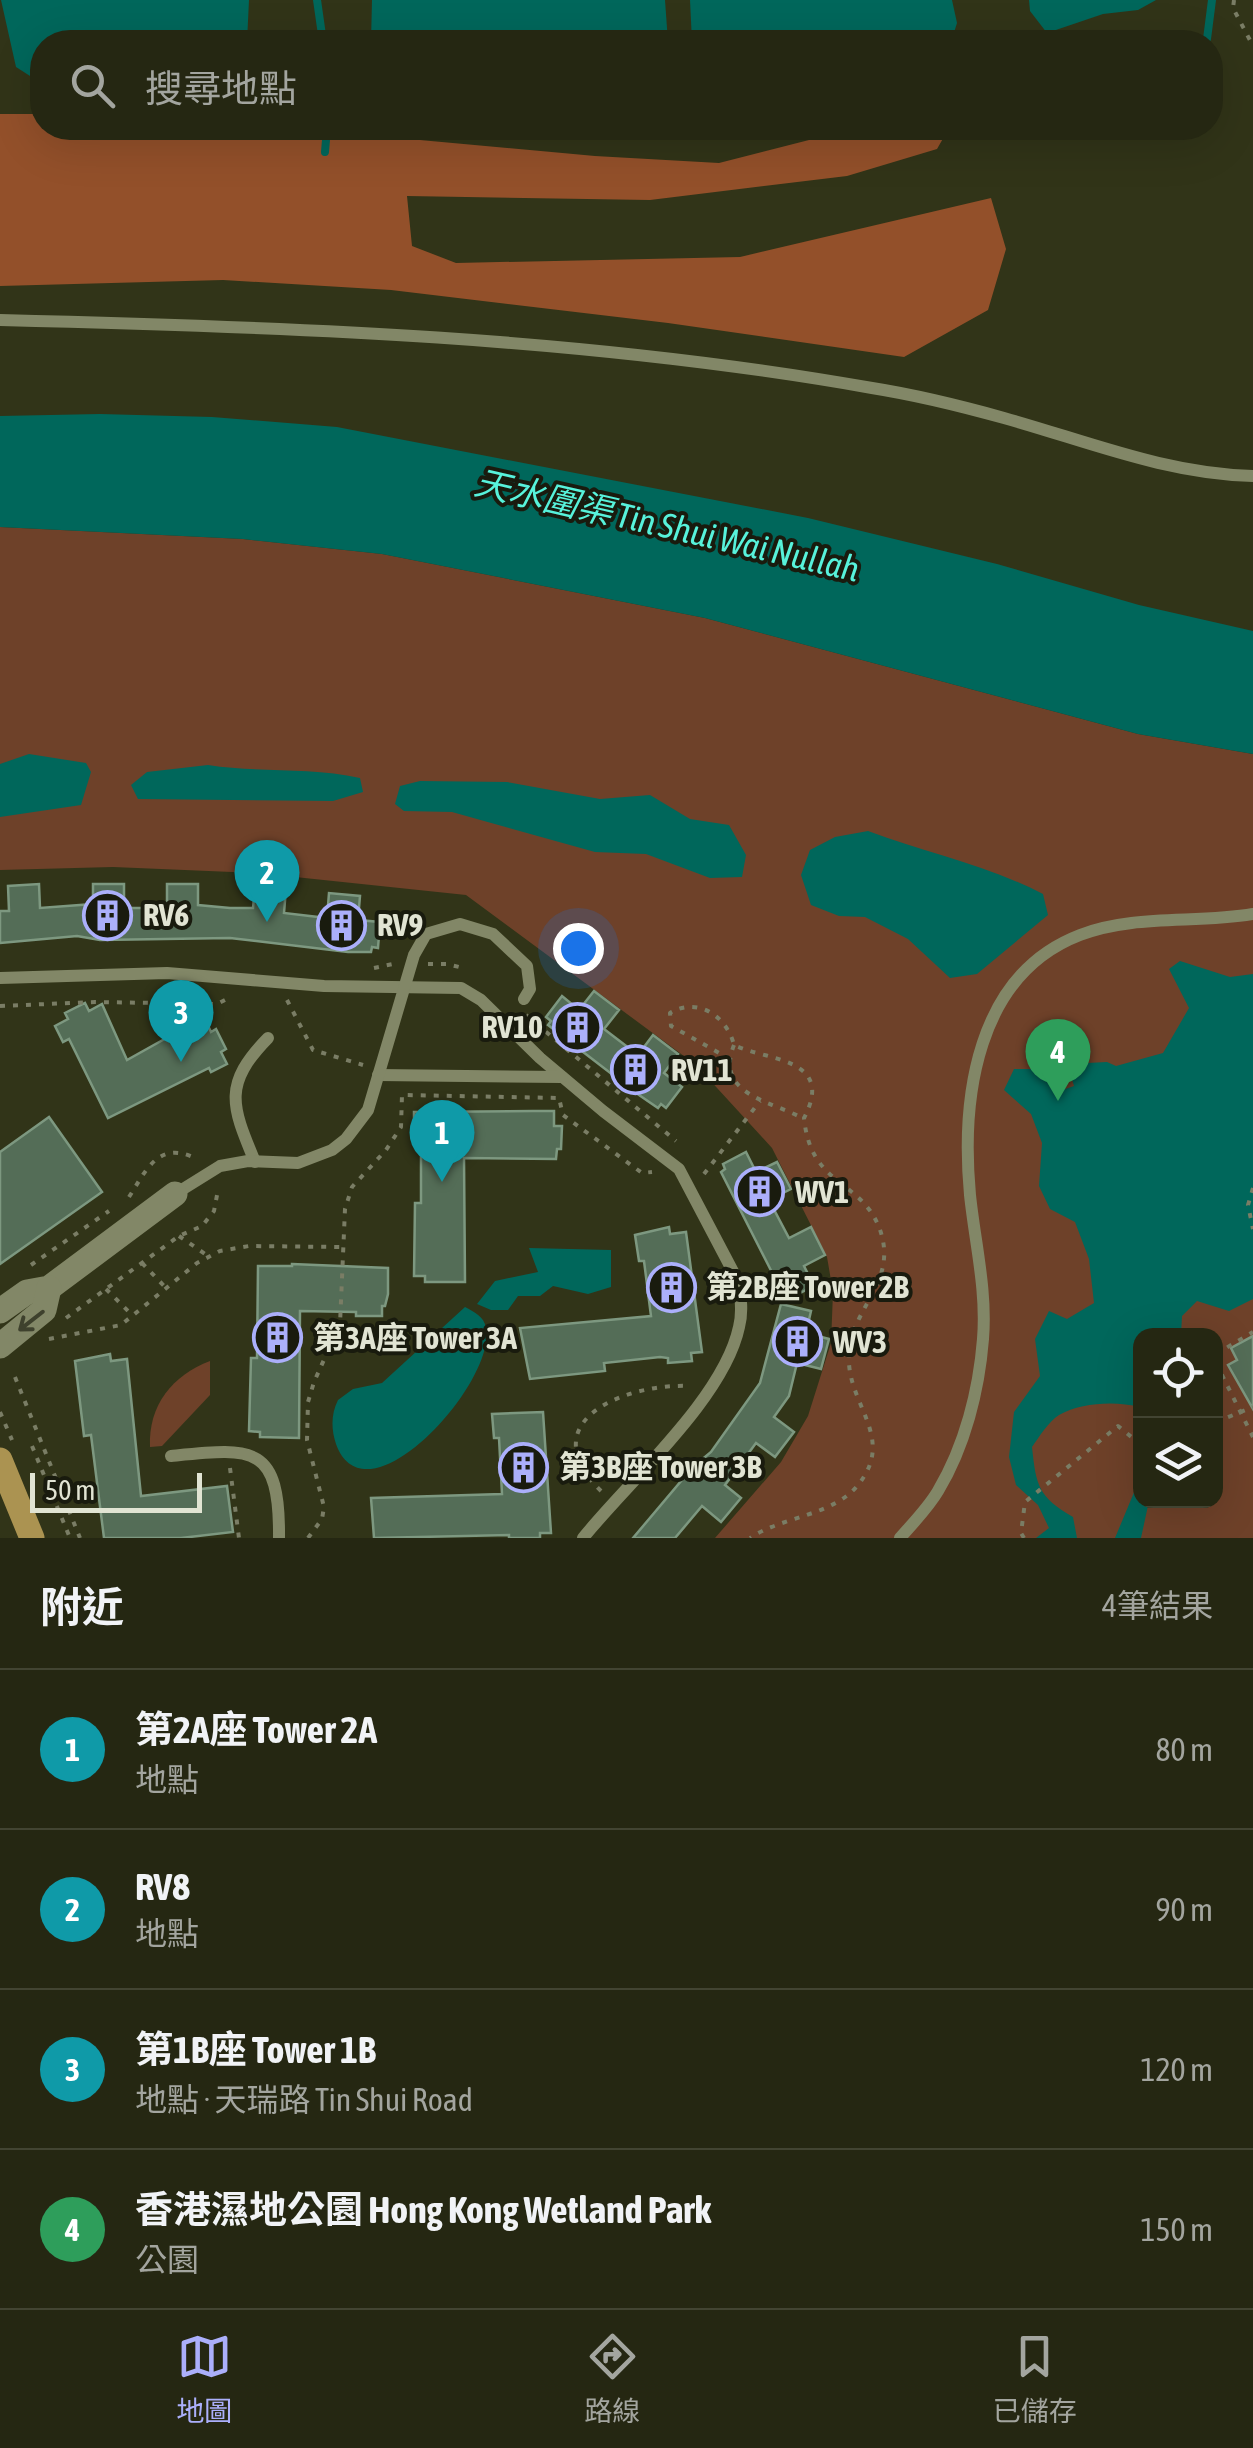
<!DOCTYPE html>
<html lang="zh-TW">
<meta charset="utf-8">
<style>
body{margin:0;font-family:"Asap Condensed","Noto Sans TC",sans-serif;background:#313320;color:#f1f3f6}
.controls{position:absolute;right:30px;bottom:30px;display:grid;overflow:hidden;border-radius:20px;box-shadow:0 10px 40px #0002}
.controls button{width:90px;height:90px;display:grid;place-items:center;padding:0;border:0;border-bottom:2px solid #424432;background:#252712;color:#f1f3f6;font:50px sans-serif}
.scale{position:absolute;left:30px;bottom:25px;width:172px;box-sizing:border-box;padding-left:10px;border:5px solid #e1e4d3;border-top:0;font-size:28px;line-height:35px;white-space:nowrap;color:#e1e4d3;-webkit-text-stroke:8px #191b0e;paint-order:stroke}
.you{position:absolute;left:578px;top:948px;width:35px;height:35px;margin:-25px;border:8px solid #fff;border-radius:50%;background:#1a73e8;box-shadow:0 0 0 15px #1a73e833}
.badge{display:grid;place-items:center;width:65px;height:65px;border-radius:50%;background:#abaffb;color:#fff;font-size:32px;font-weight:700}
.pin{position:absolute;translate:-50% -82px;filter:drop-shadow(0 2px 5px #0008)}
.pin::after{content:'';position:absolute;top:52px;width:35px;height:30px;background:inherit;clip-path:polygon(0 0,100% 0,50% 100%)}
.list{margin:0;padding:0;list-style:none}
h2{display:flex;justify-content:space-between;align-items:center;height:130px;margin:0;padding:0 40px;font-size:42px}
h2 small{font-size:32px;font-weight:400;color:#a3a59f}
.list li{display:grid;grid-template-columns:65px 1fr auto;gap:30px;align-items:center;box-sizing:border-box;height:160px;padding:0 40px;border-top:2px solid #424432}
.list b{display:block;font-size:38px;white-space:nowrap}
.list p{margin:0;font-size:32px;white-space:nowrap;color:#a3a59f}
.list em{font-size:32px;font-style:normal;color:#a3a59f}
.icon{flex:none;width:55px;height:55px;fill:none;stroke:currentColor;stroke-width:2;stroke-linecap:round;stroke-linejoin:round}
.map{position:relative;flex:none;width:1253px;height:1538px;overflow:hidden}
.search{position:absolute;background:#252712;box-shadow:0 10px 40px #0002;left:30px;right:30px;top:30px;height:110px;display:flex;align-items:center;gap:25px;box-sizing:border-box;padding:0 35px;border-radius:40px;color:#a3a59f;font-size:38px}
.sheet{height:770px;background:#252712}
nav{display:flex;justify-content:space-around;align-items:center;box-sizing:border-box;height:140px;border-top:2px solid #424432;background:#252712;font-size:28px;color:#a3a59f}
nav a{display:grid;justify-items:center;gap:5px}
nav .on{color:#abaffb}
.map>svg:first-child{display:block}
</style>
<div class="map">
<svg width="1253" height="1538" viewBox="0 0 1253 1538">
<rect width="100%" height="100%" fill="#313418"/>
<g fill="#6e4129" fill-rule="evenodd">
<path d="M0,527L243,539L382,554L705,618L1138,734L1253,754V1538H715L781,1462L808,1416L831,1343L833,1292L827,1257L772,1148L696,1065L466,895L257,873L113,867L0,870ZM1140,1336H1216V1500H1140Z"/>
<path d="M210,1361V1395L162,1446L150,1447C148,1405 173,1375 210,1361Z"/>
</g>
<polygon fill="#93502a" points="0,114 42,114 42,128 289,128 595,156 719,163 856,128 949,128 937,149 847,176 650,200 407,196 412,246 456,263 740,257 991,198 1006,249 988,310 904,357 668,323 391,290 223,280 0,286"/>
<g fill="#00675b">
<polygon points="1,0 249,0 247,42 42,42 41,83 16,67"/>
<polygon points="372,0 665,0 668,42 371,42"/>
<polygon points="690,0 952,0 957,23 951,42 692,42"/>
<polygon points="1029,0 1156,0 1138,10 1103,14 1047,33 1030,11"/>
<polygon points="100,414 212,417 337,427 808,518 997,564 1139,605 1253,631 1253,754 1138,734 705,618 382,554 243,539 0,527 0,416"/>
<polygon points="29,754 86,763 91,772 81,805 0,817 0,764"/>
<path d="M208,765C259,773 310,767 360,778L363,792L333,801L138,799L131,785L147,772Z"/>
<polygon points="420,781 507,782 600,799 650,795 690,819 729,825 746,855 742,877 710,878 646,854 595,852 452,812 404,811 395,804 400,786"/>
<path d="M868,831C927,853 987,865 1043,894L1048,915L977,974L950,978L908,939L865,917L839,916L811,905L801,875L810,850L835,837Z"/>
<path d="M1180,961L1230,977L1253,974V1299L1229,1311L1197,1301L1182,1316L1181,1335L1140,1336V1407C1116,1401 1082,1402 1059,1415C1049,1421 1039,1437 1032,1447C1036,1485 1038,1497 1073,1517L1077,1538H1036L1049,1528L1038,1505L1016,1485L1009,1457L1014,1412L1040,1376L1035,1339L1049,1311L1067,1319L1094,1303L1089,1259L1075,1222L1050,1209L1039,1186L1042,1143L1031,1114L1004,1090L1014,1069H1059L1065,1089L1074,1086L1067,1064L1107,1062L1116,1066L1163,1053L1189,1008L1169,969Z"/>
<polygon points="529,1248 611,1250 611,1287 588,1294 553,1286 540,1296 518,1296 508,1310 491,1310 477,1304 495,1281 538,1272"/>
<path d="M465,1307C474,1312 484,1316 486,1328C497,1382 366,1527 336,1444C331,1429 331,1414 338,1400L353,1389L382,1383Z"/>
<polygon points="1140,1478 1140,1500 1149,1501 1141,1538 1115,1538"/>
</g>
<g fill="none" stroke-linecap="round" stroke-linejoin="round">
<g stroke="#00675b" stroke-width="8">
<polyline points="317,0 323,42"/>
<polyline points="1200,42 1207,39 1212,0"/>
<polyline points="325,152 327,128"/>
</g>
</g>
<g fill="#546d57" stroke="#7d9880" stroke-width="2.5">
<polygon points="39,884 40,908 93,904 93,884 124,884 124,908 167,908 167,884 198,884 198,905 230,908 253,908 255,886 286,889 284,913 327,918 329,893 360,896 358,920 380,922 378,948 372,947 371,952 348,952 230,938 100,940 77,936 0,943 0,911 9,911 8,886"/>
<polygon points="594,991 619,1010 604,1029 638,1055 653,1035 678,1054 664,1073 682,1087 666,1108 661,1104 658,1108 639,1095 548,1025 551,1021 546,1017 562,996 579,1010"/>
<polygon points="85,1003 89,1011 102,1004 127,1060 204,1017 211,1032 216,1029 226,1049 221,1052 227,1064 211,1072 209,1068 108,1118 69,1039 63,1042 55,1026 68,1019 65,1013"/>
<polygon points="533,1111 554,1111 554,1126 562,1126 561,1149 557,1149 556,1159 464,1158 465,1282 425,1282 425,1276 414,1276 415,1203 421,1203 421,1130 414,1130 414,1112"/>
<polygon points="49,1117 102,1192 0,1264 0,1152"/>
<polygon points="746,1152 756,1172 777,1162 791,1189 769,1200 789,1238 811,1227 825,1255 804,1266 814,1286 786,1300 721,1172 725,1169 723,1164"/>
<polygon points="669,1227 670,1234 686,1232 702,1352 691,1353 692,1361 668,1363 668,1358 660,1357 604,1363 605,1371 530,1379 520,1328 651,1316 644,1261 639,1261 635,1235"/>
<polygon points="292,1264 388,1268 388,1294 385,1306 382,1306 382,1316 356,1316 356,1312 300,1311 299,1438 260,1437 260,1432 249,1431 251,1358 257,1358 258,1266 292,1266"/>
<polygon points="781,1304 811,1311 806,1333 829,1339 821,1369 797,1363 789,1396 774,1417 794,1432 775,1457 756,1443 725,1485 741,1498 721,1522 702,1506 675,1538 633,1538 693,1467 711,1452 760,1383"/>
<polygon points="1253,1336 1253,1409 1228,1365 1237,1360 1231,1348"/>
<polygon points="110,1354 111,1361 127,1359 141,1496 227,1486 233,1532 181,1538 104,1538 91,1435 84,1436 75,1361"/>
<polygon points="543,1412 551,1533 540,1533 540,1538 509,1538 509,1535 374,1538 371,1498 502,1494 499,1438 494,1438 492,1414"/>
</g>
<g fill="none" stroke-linecap="round" stroke-linejoin="round">
<g stroke="#7a7d65" stroke-width="4" stroke-dasharray="5 8" stroke-linecap="butt">
<polyline points="1234,0 1233,8 1253,46"/>
<polyline points="428,964 447,964 463,968"/>
<polyline points="374,968 393,964"/>
<polyline points="287,1000 313,1050 363,1065"/>
<polyline points="0,1006 95,1002 217,1004 229,998"/>
<polyline points="526,1015 676,1141"/>
<path d="M734,1045C714,1095 772,1101 802,1118"/>
<path d="M730,1059L671,1026L670,1013C698,996 727,1017 734,1045C766,1061 836,1057 804,1118C811,1187 859,1178 879,1227C900,1282 851,1306 849,1355C846,1404 897,1437 858,1485C833,1516 783,1516 750,1538"/>
<polyline points="704,1174 760,1101"/>
<polyline points="1253,1188 1248,1205 1253,1229"/>
<path d="M129,1197C146,1171 158,1139 197,1159"/>
<polyline points="179,1236 208,1256"/>
<polyline points="142,1263 166,1288"/>
<polyline points="31,1265 109,1211"/>
<polyline points="106,1289 131,1314"/>
<polyline points="66,1318 179,1236 202,1226 214,1211 218,1190"/>
<polyline points="49,1339 121,1325 197,1263 220,1251 249,1246 342,1247"/>
<polyline points="1216,1354 1253,1332"/>
<polyline points="1216,1363 1253,1437"/>
<polyline points="15,1377 80,1538"/>
<polyline points="0,1412 12,1440"/>
<polyline points="1216,1422 1253,1407"/>
<polyline points="32,1446 70,1538"/>
<polyline points="230,1468 239,1538"/>
<path d="M601,1491C529,1420 628,1383 690,1386"/>
<polyline points="308,1538 322,1519 324,1507 307,1440 308,1402 314,1382 340,1324 345,1209 352,1187 386,1150 401,1127 402,1095 559,1098 563,1115 642,1173 652,1172"/>
<polyline points="1024,1538 1021,1533 1025,1502 1118,1426 1140,1444"/>
</g>
<g stroke="#828767" stroke-width="12">
<path d="M0,320C292,327 584,337 872,388C916,395 961,406 1004,418C1087,441 1166,474 1253,476"/>
<path d="M0,978L167,973L324,986L461,988L481,1000L540,1058L603,1111L679,1169L738,1281C741,1297 743,1312 739,1327C724,1398 629,1481 583,1538"/>
<polyline points="378,1075 562,1077"/>
<path d="M255,1162C232,1106 222,1085 268,1038"/>
<polyline points="175,1194 220,1166 248,1161 298,1163 332,1150 346,1139 368,1110 414,955 426,934 460,924 493,934 527,966 530,989 524,999"/>
<path d="M171,1456C252,1448 280,1443 279,1538"/>
<path d="M900,1538C913,1523 928,1508 938,1491C965,1446 979,1390 983,1339C987,1290 975,1243 970,1195C961,1098 976,975 1080,935C1135,914 1196,924 1253,914"/>
</g>
<g stroke="#828767" stroke-width="25">
<polyline points="0,1311 27,1292 49,1288 175,1194"/>
<polyline points="0,1346 44,1310 49,1288"/>
</g>
<polyline stroke="#ab9351" stroke-width="25" points="0,1460 32,1538"/>
</g>
<defs><path id="oneway-shaft" d="M-6 0H5M1.5-3L5.5 0L1.5 3" fill="none" stroke-width="1.6" stroke-linecap="round" stroke-linejoin="round" transform="scale(2.5)"/></defs>
<use stroke="#3e412d" href="#oneway-shaft" transform="translate(31 1321) rotate(142)"/>
<defs>
<symbol id="building-ring" viewBox="-11 -11 22 22"><circle r="9.5" fill="#191b0e" stroke="#abaffb" stroke-width="1.5"/><path d="M-4-6H4V6H1V3H-1V6H-4ZM-2.5-4.3h1.7v1.8h-1.7ZM.8-4.3h1.7v1.8H.8ZM-2.5-1h1.7V.8h-1.7ZM.8-1h1.7V.8H.8Z" fill="#abaffb"/></symbol>
</defs>
<g fill-rule="evenodd">
<use href="#building-ring" x="80" y="888" width="55" height="55"/>
<use href="#building-ring" x="314" y="898" width="55" height="55"/>
<use href="#building-ring" x="550" y="1000" width="55" height="55"/>
<use href="#building-ring" x="608" y="1042" width="55" height="55"/>
<use href="#building-ring" x="732" y="1164" width="55" height="55"/>
<use href="#building-ring" x="644" y="1260" width="55" height="55"/>
<use href="#building-ring" x="250" y="1310" width="55" height="55"/>
<use href="#building-ring" x="770" y="1314" width="55" height="55"/>
<use href="#building-ring" x="496" y="1440" width="55" height="55"/>
</g>
<g text-anchor="middle" stroke-width="8" stroke-linejoin="round" paint-order="stroke">
<g font-size="32" font-weight="bold" fill="#e1e4d3" stroke="#191b0e" text-anchor="start">
<text x="143" y="926">RV6</text>
<text x="377" y="936">RV9</text>
<text x="543" y="1038" text-anchor="end">RV10</text>
<text x="671" y="1081">RV11</text>
<text x="795" y="1203">WV1</text>
<text x="706" y="1298">第2B座 Tower 2B</text>
<text x="313" y="1349">第3A座 Tower 3A</text>
<text x="833" y="1353">WV3</text>
<text x="559" y="1478">第3B座 Tower 3B</text>
</g>
<g font-size="35" font-style="italic" fill="#57f2db" stroke="#191b0e">
<text transform="translate(667 526) rotate(13)" y="12">天水圍渠 Tin Shui Wai Nullah</text>
</g>
</g>
</svg>
<div class="controls">
<button><svg class="icon" aria-label="locate" viewBox="0 0 24 24"><circle cx="12" cy="12" r="6"/><path d="M12 2v4M12 18v4M2 12h4M18 12h4"/></svg></button>
<button><svg class="icon" aria-label="layers" viewBox="0 0 24 24"><path d="M12 4l9 5-9 5-9-5zM3 14l9 5 9-5"/></svg></button>
</div>
<div class="scale">50 m</div>
<div class="you"></div>
<div class="pin badge" style="left:442px;top:1182px;background:#0f9aa8">1</div>
<div class="pin badge" style="left:267px;top:922px;background:#0f9aa8">2</div>
<div class="pin badge" style="left:181px;top:1062px;background:#0f9aa8">3</div>
<div class="pin badge" style="left:1058px;top:1101px;background:#2e9e5b">4</div>
<div class="search"><svg class="icon" aria-label="search" viewBox="0 0 24 24"><circle cx="10" cy="10" r="6"/><path d="M15 15l6 6"/></svg>搜尋地點</div>
</div>
<section class="sheet">
<h2>附近<small>4筆結果</small></h2>
<ul class="list">
<li><span class="badge" style="background:#0f9aa8">1</span><div><b>第2A座 Tower 2A</b><p>地點</p></div><em>80 m</em></li>
<li><span class="badge" style="background:#0f9aa8">2</span><div><b>RV8</b><p>地點</p></div><em>90 m</em></li>
<li><span class="badge" style="background:#0f9aa8">3</span><div><b>第1B座 Tower 1B</b><p>地點 · 天瑞路 Tin Shui Road</p></div><em>120 m</em></li>
<li><span class="badge" style="background:#2e9e5b">4</span><div><b>香港濕地公園 Hong Kong Wetland Park</b><p>公園</p></div><em>150 m</em></li>
</ul>
</section>
<nav>
<a class="on"><svg class="icon" aria-label="map" viewBox="0 0 24 24"><path d="M3 6l6-2 6 2 6-2v14l-6 2-6-2-6 2zM9 4v14M15 6v14"/></svg>地圖</a>
<a><svg class="icon" aria-label="directions" viewBox="0 0 24 24"><path d="M12 3l9 9-9 9-9-9zM9 14v-3h6M13 9l2 2-2 2"/></svg>路線</a>
<a><svg class="icon" aria-label="saved" viewBox="0 0 24 24"><path d="M7 4h10v16l-5-4-5 4z"/></svg>已儲存</a>
</nav>
